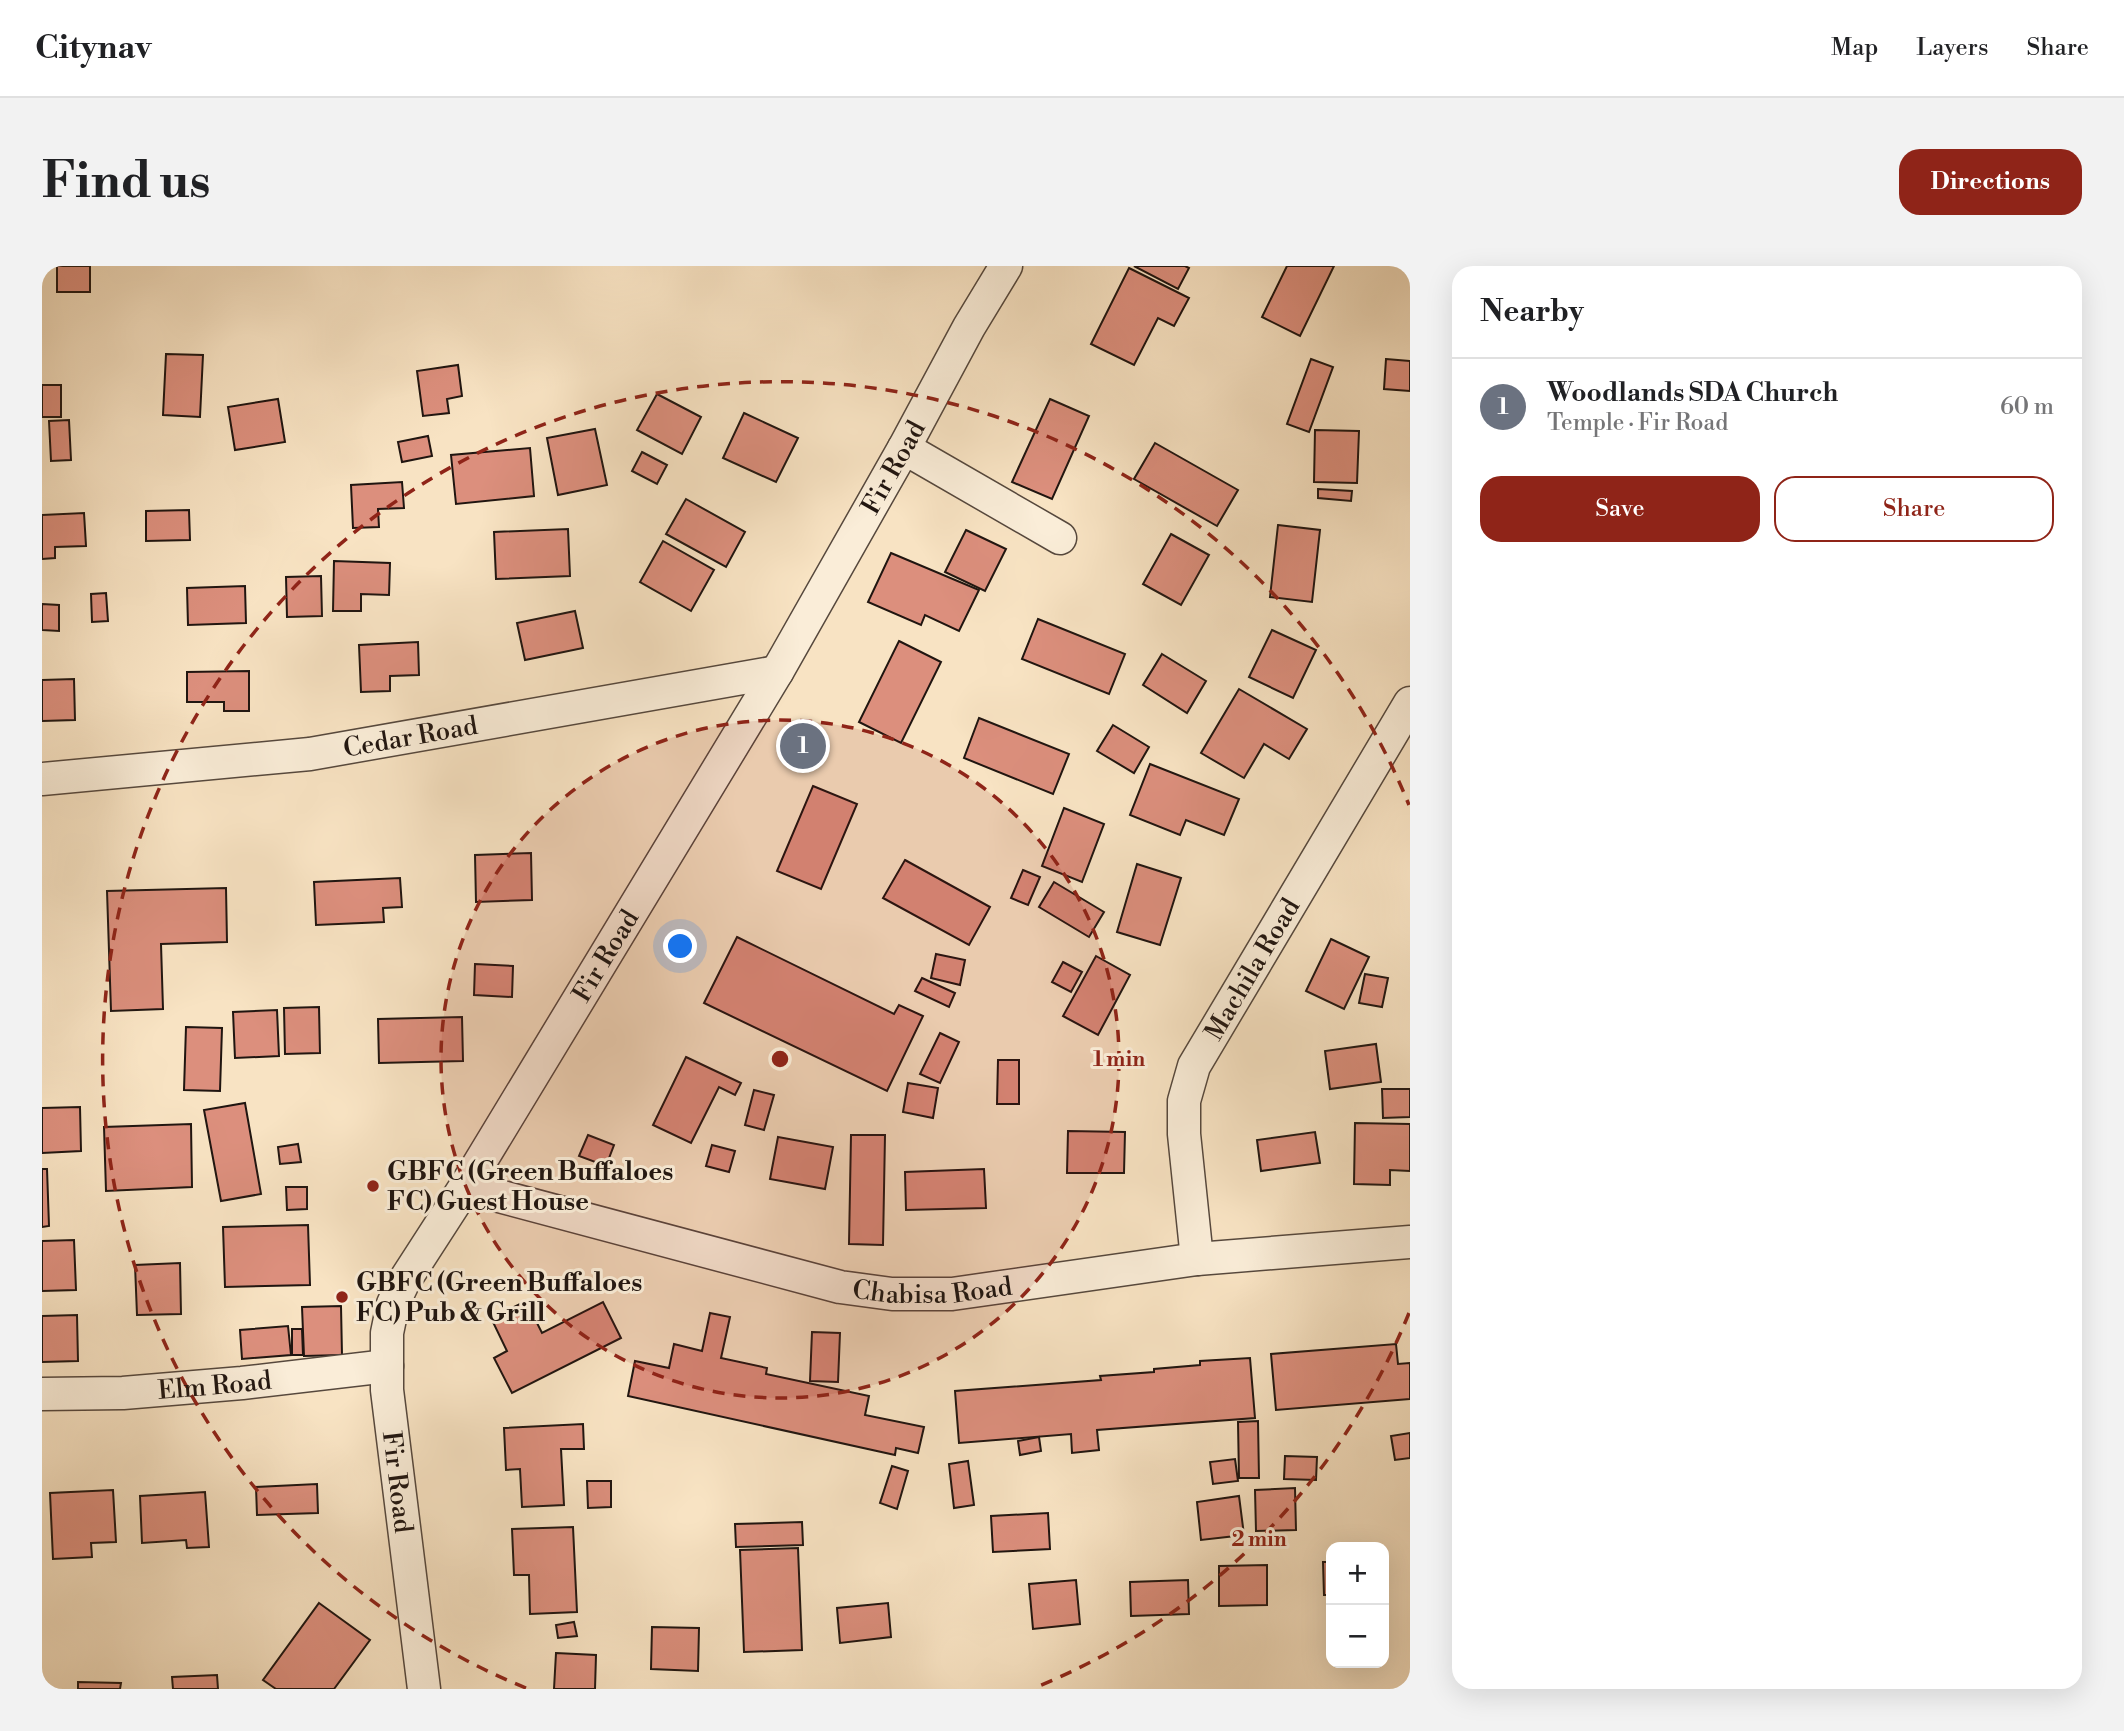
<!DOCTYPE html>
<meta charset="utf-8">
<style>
body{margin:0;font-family:"Libre Bodoni",serif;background:#f2f2f2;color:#202124}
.controls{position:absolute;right:21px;bottom:21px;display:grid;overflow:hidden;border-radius:14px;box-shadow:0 7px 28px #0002}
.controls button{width:63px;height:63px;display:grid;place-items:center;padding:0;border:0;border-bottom:2px solid #e0e0e0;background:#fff;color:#202124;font:35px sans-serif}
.you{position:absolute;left:639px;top:681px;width:24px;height:24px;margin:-18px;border:5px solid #fff;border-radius:50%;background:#1a73e8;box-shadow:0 0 0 10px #1a73e833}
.badge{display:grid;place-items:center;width:46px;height:46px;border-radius:50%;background:#8f2418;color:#fff;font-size:23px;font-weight:700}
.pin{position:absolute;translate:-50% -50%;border:4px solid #fff;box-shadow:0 2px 7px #0006}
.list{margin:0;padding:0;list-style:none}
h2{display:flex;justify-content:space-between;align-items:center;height:91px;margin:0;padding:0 28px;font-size:30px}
h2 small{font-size:23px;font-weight:400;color:#757577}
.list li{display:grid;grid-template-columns:46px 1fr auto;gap:21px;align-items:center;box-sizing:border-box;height:98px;padding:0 28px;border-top:2px solid #e0e0e0}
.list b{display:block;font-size:26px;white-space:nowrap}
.list p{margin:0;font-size:23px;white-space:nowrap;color:#757577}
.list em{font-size:23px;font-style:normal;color:#757577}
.actions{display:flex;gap:14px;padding:21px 28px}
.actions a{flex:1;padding:16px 0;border:2px solid #8f2418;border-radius:21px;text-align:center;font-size:24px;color:#8f2418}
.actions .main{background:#8f2418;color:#fff}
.map{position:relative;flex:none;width:1368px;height:1423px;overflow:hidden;border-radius:21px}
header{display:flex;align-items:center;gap:42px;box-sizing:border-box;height:98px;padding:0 35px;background:#fff;border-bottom:2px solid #e0e0e0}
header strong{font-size:33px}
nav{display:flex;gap:38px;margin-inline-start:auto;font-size:24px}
.intro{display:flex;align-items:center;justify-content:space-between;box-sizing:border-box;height:168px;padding:0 42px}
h1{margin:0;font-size:49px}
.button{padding:18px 32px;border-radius:21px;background:#8f2418;color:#fff;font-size:24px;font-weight:700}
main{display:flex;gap:42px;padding:0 42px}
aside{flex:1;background:#fff;border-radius:21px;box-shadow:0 7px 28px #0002}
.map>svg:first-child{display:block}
</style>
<header>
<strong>Citynav</strong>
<nav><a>Map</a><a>Layers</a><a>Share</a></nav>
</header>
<div class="intro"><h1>Find us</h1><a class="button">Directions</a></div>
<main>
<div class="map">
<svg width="1368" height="1423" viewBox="0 0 1368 1423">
<rect width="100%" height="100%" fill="#f8e3c3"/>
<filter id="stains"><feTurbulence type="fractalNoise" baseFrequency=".00286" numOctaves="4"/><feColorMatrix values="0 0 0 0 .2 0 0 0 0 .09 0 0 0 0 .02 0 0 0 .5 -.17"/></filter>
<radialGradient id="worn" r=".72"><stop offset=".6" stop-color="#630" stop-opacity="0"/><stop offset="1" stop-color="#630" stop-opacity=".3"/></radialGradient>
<g fill="#dc8f7d" stroke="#201510" stroke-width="2">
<rect x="15" y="0" width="33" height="26"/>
<polygon points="1092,0 1143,0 1147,2 1136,23"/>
<polygon points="1245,0 1292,0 1258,70 1220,51"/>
<polygon points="1087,2 1147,32 1132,60 1116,52 1092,99 1049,78"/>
<polygon points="124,88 161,89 158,151 121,149"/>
<polygon points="1269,93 1291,101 1267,166 1245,158"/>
<polygon points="1344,93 1368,95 1368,125 1342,123"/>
<polygon points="416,99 420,130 405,133 407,147 381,150 375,105"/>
<rect x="0" y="119" width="19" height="32"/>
<polygon points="615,128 659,151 640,188 595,164"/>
<polygon points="236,133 243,176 193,184 186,141"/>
<polygon points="1008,133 1047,150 1010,233 970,216"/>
<polygon points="702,147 756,172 734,216 681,192"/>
<polygon points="27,154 29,194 9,195 7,155"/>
<polygon points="553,163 565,219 516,229 505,172"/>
<polygon points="1273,164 1317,165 1315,217 1272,216"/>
<polygon points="386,170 390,190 360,196 356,176"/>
<polygon points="1113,177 1196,224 1175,260 1092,213"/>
<polygon points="488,182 492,230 414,238 409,189"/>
<polygon points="600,186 625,199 615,218 590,205"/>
<polygon points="360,216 362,242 336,243 337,261 311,262 309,219"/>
<polygon points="1276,223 1310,225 1309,235 1276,232"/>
<polygon points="644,233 703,266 684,301 624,268"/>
<polygon points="147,244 148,274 104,275 104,245"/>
<polygon points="42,247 44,280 13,281 13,292 0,293 0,249"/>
<polygon points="1236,259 1278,264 1270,336 1228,331"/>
<polygon points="526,263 528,310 454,313 452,266"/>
<polygon points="924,264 964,283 943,325 903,306"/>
<polygon points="1129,268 1167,289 1139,339 1101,318"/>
<polygon points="621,275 672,304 649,345 598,316"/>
<polygon points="849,287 937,324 917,365 883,349 879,359 826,336"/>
<polygon points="292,295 348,297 347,329 319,328 319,345 291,345"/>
<polygon points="279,310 280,350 245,351 244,311"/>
<polygon points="203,320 204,357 146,359 145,322"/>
<polygon points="64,327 66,355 50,356 49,328"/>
<polygon points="0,338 17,339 17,365 0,364"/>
<polygon points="533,345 541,382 483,394 475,357"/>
<polygon points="996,353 1083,388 1067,428 980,393"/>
<polygon points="1230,364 1274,384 1251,432 1207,411"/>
<polygon points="857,375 899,396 859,477 817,456"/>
<polygon points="376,376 377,409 348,410 348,425 319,426 317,379"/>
<polygon points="1120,388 1164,415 1145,447 1101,419"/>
<polygon points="207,405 207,445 182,445 182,436 145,436 145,406"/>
<polygon points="32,413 33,454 0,455 0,414"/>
<polygon points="1197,423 1265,463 1247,493 1222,478 1202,512 1159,487"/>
<polygon points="937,452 1027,488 1011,528 922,492"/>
<polygon points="1071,459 1107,481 1092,507 1055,485"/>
<polygon points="1108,498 1197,533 1182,569 1144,554 1138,569 1088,549"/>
<polygon points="771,520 815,538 779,623 735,605"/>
<polygon points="1022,542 1062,558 1040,616 1000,600"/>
<polygon points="489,587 490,634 434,636 433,589"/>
<polygon points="863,594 948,641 927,679 841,632"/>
<polygon points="1095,598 1139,612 1118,679 1075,666"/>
<polygon points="981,604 998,611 986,639 969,632"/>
<polygon points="358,612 360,641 341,642 342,656 274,659 272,616"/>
<polygon points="1012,616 1062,646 1047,671 997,641"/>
<polygon points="184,622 185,676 119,678 121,743 69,745 65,625"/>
<polygon points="695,671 852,748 857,739 881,750 845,825 662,737"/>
<polygon points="1289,673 1327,691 1302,743 1264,725"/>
<polygon points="894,688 923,694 918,719 889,712"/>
<polygon points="1054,690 1088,709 1056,769 1021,750"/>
<polygon points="1021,696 1040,706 1029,726 1010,716"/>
<polygon points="433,698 471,700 470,731 432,729"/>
<polygon points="1323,708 1346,712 1340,741 1317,737"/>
<polygon points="880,712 913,727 907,741 873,725"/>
<polygon points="277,741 278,787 243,788 242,742"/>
<polygon points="235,744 237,790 193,792 191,746"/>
<polygon points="420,751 421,795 337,797 336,753"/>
<polygon points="144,761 180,762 178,825 142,824"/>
<polygon points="898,767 917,776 898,817 878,808"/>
<polygon points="1334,778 1339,816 1288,823 1283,785"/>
<polygon points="644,791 699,817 693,829 677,821 649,877 611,859"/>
<polygon points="956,794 977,794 977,838 955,838"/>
<polygon points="866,817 896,822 891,852 861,846"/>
<polygon points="1340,823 1368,823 1368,851 1341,852"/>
<polygon points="712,824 732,829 722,864 703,859"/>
<polygon points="203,837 219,928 179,935 162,844"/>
<polygon points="38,841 39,885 0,887 0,842"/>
<polygon points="1313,857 1368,858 1368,905 1348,904 1348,919 1312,918"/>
<polygon points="149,858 150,921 64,925 62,861"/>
<polygon points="1026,865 1083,866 1082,907 1025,907"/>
<polygon points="1273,866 1278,897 1219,905 1215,874"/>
<polygon points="546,869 572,879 564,900 537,890"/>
<polygon points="809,869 843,869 841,979 807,978"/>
<polygon points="736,871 791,881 783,923 728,913"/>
<polygon points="256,878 259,896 238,898 236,881"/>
<polygon points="670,879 693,885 687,906 664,900"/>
<polygon points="0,903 5,903 7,960 0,961"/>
<polygon points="942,903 944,942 864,944 863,906"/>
<polygon points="244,921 265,921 265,943 245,944"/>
<polygon points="266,959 268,1019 183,1021 181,961"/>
<polygon points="32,974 34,1024 0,1025 0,975"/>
<polygon points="138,997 139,1048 95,1049 93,999"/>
<polygon points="484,1035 500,1067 561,1036 579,1072 470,1127 452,1092 465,1085 449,1052"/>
<polygon points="299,1040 300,1089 262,1090 260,1041"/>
<polygon points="668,1047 688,1051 679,1092 725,1102 724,1108 827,1130 823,1149 882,1161 876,1187 854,1182 853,1189 586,1130 593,1095 627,1102 632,1078 660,1085"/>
<polygon points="35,1049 36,1095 0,1096 0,1050"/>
<polygon points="246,1060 249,1089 200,1093 198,1064"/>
<polygon points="250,1063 260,1063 261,1089 250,1089"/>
<polygon points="770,1066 798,1067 796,1116 768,1115"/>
<polygon points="1354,1078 1356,1098 1368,1097 1368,1133 1234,1144 1229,1088"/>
<polygon points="1208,1092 1213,1152 1055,1164 1057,1184 1030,1187 1029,1168 917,1177 913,1125 1059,1114 1058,1110 1112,1106 1112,1103 1158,1099 1158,1095"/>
<polygon points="1216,1155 1217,1212 1197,1212 1196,1156"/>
<polygon points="541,1158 542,1183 519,1183 522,1239 480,1241 478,1203 464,1204 462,1162"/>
<polygon points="1368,1167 1368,1192 1353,1194 1349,1170"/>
<polygon points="997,1171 999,1185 978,1189 976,1175"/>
<polygon points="1243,1190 1275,1191 1274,1214 1242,1213"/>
<polygon points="1193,1193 1196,1215 1171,1218 1168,1196"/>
<polygon points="926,1195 932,1239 912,1242 907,1198"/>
<polygon points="850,1200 866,1205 855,1243 838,1237"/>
<polygon points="545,1215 569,1215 569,1241 546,1242"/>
<polygon points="275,1218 276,1247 215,1249 214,1221"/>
<polygon points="1253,1222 1254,1264 1214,1265 1213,1224"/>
<polygon points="71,1224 74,1276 49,1277 50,1291 11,1293 8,1227"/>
<polygon points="163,1226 167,1281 145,1282 144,1274 100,1277 98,1230"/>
<polygon points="1197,1230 1202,1269 1159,1274 1155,1236"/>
<polygon points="1006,1247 1008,1283 951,1286 949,1250"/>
<polygon points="760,1256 761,1279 694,1281 693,1258"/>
<polygon points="531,1261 535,1346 488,1348 487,1309 472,1309 470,1263"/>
<polygon points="756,1282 760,1384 702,1386 698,1284"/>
<polygon points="1281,1296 1289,1296 1289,1329 1282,1329"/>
<polygon points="1225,1299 1225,1339 1177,1340 1177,1300"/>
<polygon points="1034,1314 1038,1358 991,1363 987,1318"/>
<polygon points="1146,1314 1147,1348 1089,1350 1088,1316"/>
<polygon points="277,1337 328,1374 292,1423 234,1423 221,1414"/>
<polygon points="846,1337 849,1371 798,1377 795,1342"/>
<polygon points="532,1356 535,1370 516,1372 514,1359"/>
<polygon points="610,1361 657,1362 656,1405 609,1403"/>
<polygon points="514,1387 554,1389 553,1423 512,1423"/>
<polygon points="175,1409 176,1423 131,1423 130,1411"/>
<polygon points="36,1416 79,1417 78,1423 36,1423"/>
</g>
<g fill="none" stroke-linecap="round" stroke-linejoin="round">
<defs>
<g id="minor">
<polyline points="862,182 1018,272"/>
<path id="s1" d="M0,513L268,488L735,406"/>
<path id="s2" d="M423,921L798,1021L850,1028H910L1155,993L1368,976"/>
<path id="s3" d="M1155,993L1142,868V835L1152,800L1368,437"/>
<path id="s4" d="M0,1128L81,1127L200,1117L345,1100"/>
<path id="s5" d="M382,1423L345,1124V1067L351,1038L361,1017L423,921L735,406L862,182L927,61L964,0"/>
</g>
</defs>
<use href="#minor" stroke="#56483d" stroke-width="35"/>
<use href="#minor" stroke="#faedd8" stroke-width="32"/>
</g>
<circle cx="738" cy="793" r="339" fill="#8f2418" fill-opacity=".12"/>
<g fill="none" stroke="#8f2418" stroke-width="3.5" stroke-dasharray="12 9">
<circle cx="738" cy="793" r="339"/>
<path d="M1367 1047A678 678 0 0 1 992 1422M484 1422A678 678 0 1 1 1367 539"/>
</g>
<g fill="#8f2418" stroke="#faedd8" stroke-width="2.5">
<circle cx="331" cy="920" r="7"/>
<circle cx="300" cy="1031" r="7"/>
</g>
<g text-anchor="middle" stroke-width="6" stroke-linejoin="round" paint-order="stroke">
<g font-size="26" fill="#201510" stroke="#faedd8">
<text dy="9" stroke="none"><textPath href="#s5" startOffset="1363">Fir Road</textPath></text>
<text dy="9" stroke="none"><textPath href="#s1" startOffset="371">Cedar Road</textPath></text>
<text dy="9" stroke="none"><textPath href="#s5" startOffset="796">Fir Road</textPath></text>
<text dy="9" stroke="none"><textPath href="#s3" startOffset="308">Machila Road</textPath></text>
<text dy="9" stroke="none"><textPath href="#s2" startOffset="481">Chabisa Road</textPath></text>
<text dy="9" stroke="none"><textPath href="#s4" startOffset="173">Elm Road</textPath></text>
<text transform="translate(356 1216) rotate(83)" y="9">Fir Road</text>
</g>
<g font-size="26" font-weight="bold" fill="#201510" stroke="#faedd8" text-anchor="start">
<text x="345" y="914">GBFC (Green Buffaloes<tspan x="345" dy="30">FC) Guest House</tspan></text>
<text x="314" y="1025">GBFC (Green Buffaloes<tspan x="314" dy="30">FC) Pub &amp; Grill</tspan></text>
</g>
</g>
<circle cx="738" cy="793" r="10" fill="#8f2418" stroke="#faedd8" stroke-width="3.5"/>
<g font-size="21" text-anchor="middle" font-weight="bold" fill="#8f2418" stroke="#faedd8" stroke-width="6" stroke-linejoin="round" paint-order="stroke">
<text x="1077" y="800">1 min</text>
<text x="1217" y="1280">2 min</text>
</g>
<rect width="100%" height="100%" filter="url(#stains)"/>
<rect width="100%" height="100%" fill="url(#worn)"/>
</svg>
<div class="controls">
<button>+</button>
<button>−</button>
</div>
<div class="you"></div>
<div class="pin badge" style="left:761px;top:480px;background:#6b7280">1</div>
</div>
<aside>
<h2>Nearby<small></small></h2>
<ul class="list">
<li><span class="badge" style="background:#6b7280">1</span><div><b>Woodlands SDA Church</b><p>Temple · Fir Road</p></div><em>60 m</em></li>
</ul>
<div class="actions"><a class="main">Save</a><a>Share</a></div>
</aside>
</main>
